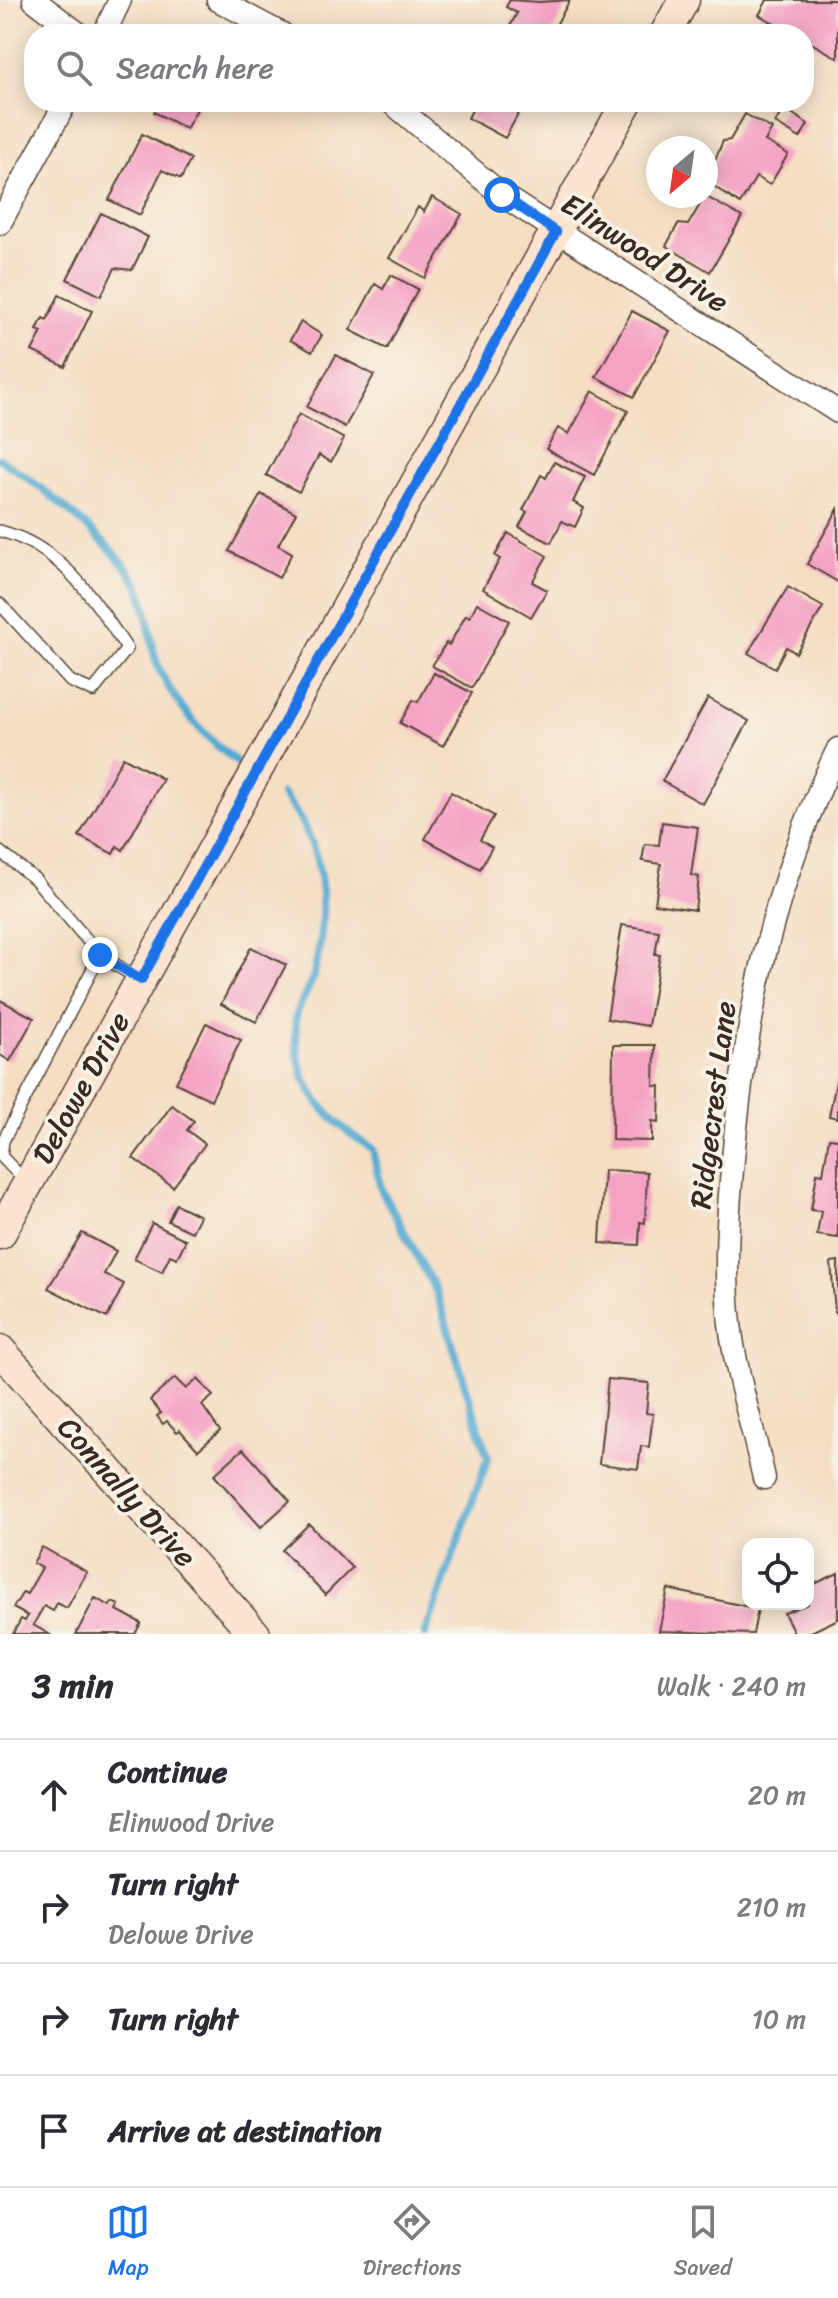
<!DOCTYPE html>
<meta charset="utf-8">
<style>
body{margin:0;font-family:Sriracha,sans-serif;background:#f2f2f3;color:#2b2b33}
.controls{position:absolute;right:24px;bottom:24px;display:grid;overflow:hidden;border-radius:16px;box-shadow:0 4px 20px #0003}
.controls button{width:72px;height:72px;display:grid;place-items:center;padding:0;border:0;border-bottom:2px solid #e1e1e2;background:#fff;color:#2b2b33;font:40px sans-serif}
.compass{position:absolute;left:646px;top:136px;width:72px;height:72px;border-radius:50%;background:#fff;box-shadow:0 4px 20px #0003;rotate:209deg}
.stop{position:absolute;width:24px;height:24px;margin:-18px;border:6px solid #1a73e8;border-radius:50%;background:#fff}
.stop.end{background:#1a73e8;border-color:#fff;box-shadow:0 2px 8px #0008}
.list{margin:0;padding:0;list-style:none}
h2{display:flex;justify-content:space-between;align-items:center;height:104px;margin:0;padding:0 32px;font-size:34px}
h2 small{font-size:26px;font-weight:400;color:#7c7c81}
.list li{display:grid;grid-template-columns:52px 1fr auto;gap:24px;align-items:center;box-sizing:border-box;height:112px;padding:0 32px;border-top:2px solid #e1e1e2}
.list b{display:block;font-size:30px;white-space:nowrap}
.list p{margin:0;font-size:26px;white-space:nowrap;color:#7c7c81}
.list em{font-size:26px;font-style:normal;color:#7c7c81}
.icon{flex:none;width:44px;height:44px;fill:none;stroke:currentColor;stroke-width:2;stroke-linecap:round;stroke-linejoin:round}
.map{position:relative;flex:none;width:838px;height:1634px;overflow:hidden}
.search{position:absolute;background:#fff;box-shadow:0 4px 20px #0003;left:24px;right:24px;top:24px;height:88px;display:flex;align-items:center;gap:20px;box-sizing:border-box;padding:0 28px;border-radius:32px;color:#7c7c81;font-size:30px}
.sheet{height:552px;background:#fff}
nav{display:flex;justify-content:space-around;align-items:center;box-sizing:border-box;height:112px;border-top:2px solid #e1e1e2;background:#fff;font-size:22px;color:#7c7c81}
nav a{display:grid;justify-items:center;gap:4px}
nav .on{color:#1a73e8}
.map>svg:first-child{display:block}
</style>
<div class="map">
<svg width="838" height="1634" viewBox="0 0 838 1634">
<rect width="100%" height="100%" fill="#f7f3e8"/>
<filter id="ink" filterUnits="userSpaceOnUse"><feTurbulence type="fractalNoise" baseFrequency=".0125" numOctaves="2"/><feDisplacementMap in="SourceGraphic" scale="16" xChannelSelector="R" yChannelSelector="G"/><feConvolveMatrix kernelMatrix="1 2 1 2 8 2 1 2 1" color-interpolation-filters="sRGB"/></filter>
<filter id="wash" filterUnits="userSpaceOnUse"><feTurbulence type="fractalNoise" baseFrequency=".006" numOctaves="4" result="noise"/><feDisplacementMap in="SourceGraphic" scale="32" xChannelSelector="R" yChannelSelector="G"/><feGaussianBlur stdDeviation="1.8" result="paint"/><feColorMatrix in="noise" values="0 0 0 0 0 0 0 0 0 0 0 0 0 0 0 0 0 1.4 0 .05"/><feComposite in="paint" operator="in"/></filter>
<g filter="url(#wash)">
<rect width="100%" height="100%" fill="#f5dec3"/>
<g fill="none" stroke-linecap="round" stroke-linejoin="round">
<g stroke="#55aad1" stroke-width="8">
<path d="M0,459C37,483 125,551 141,592C151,618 149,650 162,675C180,711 210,742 242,766"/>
<path d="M282,794C327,846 329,909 314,974C310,988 301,1000 297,1014C294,1021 296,1031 296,1039C298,1091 331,1123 373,1149L381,1189L436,1291L488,1458L425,1634"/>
</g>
</g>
<g id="blocks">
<g fill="#f5a2c4">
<polygon points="510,0 539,2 570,0 551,34 506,34 517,13 506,7"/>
<polygon points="767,0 838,0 838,58 804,39 804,34 794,34 759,15"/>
<polygon points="159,102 201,102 186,129 154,112"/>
<polygon points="476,102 525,102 505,138 468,118"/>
<polygon points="784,108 808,124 800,138 775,123"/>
<polygon points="745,114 772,129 765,141 788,154 770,185 756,177 740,204 706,181 723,141 730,140"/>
<polygon points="142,134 191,159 181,179 162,170 140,215 109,200"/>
<polygon points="705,196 742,217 710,272 666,246 678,224 688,225"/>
<polygon points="432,197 462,214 425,278 389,258 418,207 424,212"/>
<polygon points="101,213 148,237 132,270 115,268 101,296 67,279"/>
<polygon points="391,275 418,289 387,349 350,330 375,284 383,289"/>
<polygon points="59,295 92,311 65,367 32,351 42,332 37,330 43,318 47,320"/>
<polygon points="632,311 670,331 634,397 596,377"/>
<polygon points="301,322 322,335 312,352 290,340"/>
<polygon points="336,355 374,375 345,427 307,407"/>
<polygon points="592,391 628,411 594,475 546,449 558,428 569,434"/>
<polygon points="299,414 344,439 331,462 319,455 299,492 266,475"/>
<polygon points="554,462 585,477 573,502 584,508 575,527 562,521 551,543 519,527 527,512 523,510 541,475 546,478"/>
<polygon points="261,494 296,513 278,545 292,553 279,578 229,551"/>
<polygon points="838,509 838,582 807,564"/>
<polygon points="508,533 547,556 532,582 547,590 531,617 483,589 500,559 495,556"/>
<polygon points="788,587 823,607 796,653 786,647 775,668 748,653"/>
<polygon points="477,603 509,621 472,688 432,666 446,643 449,645 466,615 470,617"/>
<polygon points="434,673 472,693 443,746 400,723 413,700 418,702"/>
<polygon points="708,698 749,721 703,804 662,781"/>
<polygon points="123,757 163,779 123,850 117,846 113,854 79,836"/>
<polygon points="451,792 494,816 480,840 492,847 480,869 425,839"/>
<polygon points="662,822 698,827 691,875 699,877 695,910 655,904 661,864 642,861 645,844 659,845"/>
<polygon points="622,925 659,931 655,954 660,955 648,1026 607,1019"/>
<polygon points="251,947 286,965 256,1022 221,1004"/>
<polygon points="0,1000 34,1018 10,1061 0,1055"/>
<polygon points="206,1023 241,1040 211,1100 176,1083"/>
<polygon points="613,1045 655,1045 654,1086 660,1086 659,1122 652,1121 652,1141 612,1140"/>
<polygon points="837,1077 838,1077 838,1118 829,1116"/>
<polygon points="172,1105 194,1121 187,1130 205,1144 173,1187 133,1158"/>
<polygon points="829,1138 838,1139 838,1238 817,1235 821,1211 811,1210 817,1173 823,1174"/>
<polygon points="604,1170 647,1172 645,1223 640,1222 639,1245 600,1243"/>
<polygon points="176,1204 200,1216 192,1232 168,1221"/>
<polygon points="152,1223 186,1240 177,1258 170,1255 162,1272 134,1259"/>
<polygon points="82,1233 116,1251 104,1274 124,1284 107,1318 48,1288"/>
<polygon points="838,1261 838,1312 835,1313 831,1262"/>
<polygon points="175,1378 186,1389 198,1379 213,1396 202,1405 220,1431 198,1450 180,1430 177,1432 167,1421 163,1424 157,1416 161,1413 150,1400"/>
<polygon points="608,1379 649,1383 646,1413 653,1414 649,1447 641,1446 638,1469 599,1464"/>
<polygon points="243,1449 290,1501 261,1527 214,1475"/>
<polygon points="309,1524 352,1568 325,1595 282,1550"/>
<polygon points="42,1547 87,1572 67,1608 57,1603 53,1611 44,1606 33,1625 49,1634 13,1634 21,1619 25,1621 28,1616 13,1608 23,1592 27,1594 42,1568 33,1563"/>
<polygon points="838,1573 838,1619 807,1634 795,1634 784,1613 808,1604 808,1587"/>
<polygon points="668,1589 758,1609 753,1634 659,1631"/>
<polygon points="95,1598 110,1606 112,1602 119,1605 117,1610 141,1623 135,1634 76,1634"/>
</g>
</g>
</g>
<g filter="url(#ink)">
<use href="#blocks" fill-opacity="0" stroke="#574537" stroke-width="2"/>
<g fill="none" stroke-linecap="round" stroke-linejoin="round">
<defs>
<g id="lane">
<path d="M0,531C62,547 94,599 127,649L93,691L70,681L0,604"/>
<polyline points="0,852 35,879 100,955 140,980"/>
<polyline points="25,1181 1,1156 3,1141 100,955"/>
</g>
<g id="street">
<polyline points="34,0 79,34"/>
<polyline points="218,0 282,34"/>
<polyline points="104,34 120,0"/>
<polyline points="391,102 502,195 838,412"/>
<polyline points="0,223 66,102"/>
<path d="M764,1478C753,1428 736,1375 730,1324C724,1270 728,1213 733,1159C746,1009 773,886 838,749"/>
</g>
<g id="secondary">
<polyline points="665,34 684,0"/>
<polyline points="0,1234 627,102"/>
<polyline points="0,1350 255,1634"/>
</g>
</defs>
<use href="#lane" stroke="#574537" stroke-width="14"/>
<use href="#street" stroke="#574537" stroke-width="25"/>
<use href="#secondary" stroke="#574537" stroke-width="33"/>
<use href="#lane" stroke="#fff" stroke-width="11"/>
<use href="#street" stroke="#fff" stroke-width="22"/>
<use href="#secondary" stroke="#fce5d0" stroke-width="30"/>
</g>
</g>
<g fill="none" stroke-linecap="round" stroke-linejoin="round" filter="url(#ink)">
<polyline stroke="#1a73e8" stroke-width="10" points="100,955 141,980 556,232 502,195"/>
</g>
<g text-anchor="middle" stroke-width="7" stroke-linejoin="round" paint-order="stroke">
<g font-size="30" fill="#3b2a1e" stroke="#f7f3e8">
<text transform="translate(645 253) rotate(33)" y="10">Elinwood Drive</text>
<text transform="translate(81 1088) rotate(-61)" y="10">Delowe Drive</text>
<text transform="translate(713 1105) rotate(-83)" y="10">Ridgecrest Lane</text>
<text transform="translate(127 1492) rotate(48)" y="10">Connally Drive</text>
</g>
</g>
</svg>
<div class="controls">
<button><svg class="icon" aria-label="locate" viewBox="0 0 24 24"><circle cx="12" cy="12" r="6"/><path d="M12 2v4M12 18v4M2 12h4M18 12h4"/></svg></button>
</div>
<svg class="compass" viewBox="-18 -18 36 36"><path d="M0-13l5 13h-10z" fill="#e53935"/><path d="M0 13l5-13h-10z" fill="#7c7c81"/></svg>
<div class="stop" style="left:502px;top:195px"></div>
<div class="stop end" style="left:100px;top:955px"></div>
<div class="search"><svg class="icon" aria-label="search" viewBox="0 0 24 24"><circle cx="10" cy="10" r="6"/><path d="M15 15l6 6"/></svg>Search here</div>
</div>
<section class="sheet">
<h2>3 min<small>Walk · 240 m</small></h2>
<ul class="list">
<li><svg class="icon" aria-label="ahead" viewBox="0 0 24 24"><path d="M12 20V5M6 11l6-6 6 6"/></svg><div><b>Continue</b><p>Elinwood Drive</p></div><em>20 m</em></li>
<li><svg class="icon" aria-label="right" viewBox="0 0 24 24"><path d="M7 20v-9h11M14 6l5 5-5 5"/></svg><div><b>Turn right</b><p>Delowe Drive</p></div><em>210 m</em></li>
<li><svg class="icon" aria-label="right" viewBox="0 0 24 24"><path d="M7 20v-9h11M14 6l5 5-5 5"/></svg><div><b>Turn right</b></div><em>10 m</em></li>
<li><svg class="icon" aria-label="arrive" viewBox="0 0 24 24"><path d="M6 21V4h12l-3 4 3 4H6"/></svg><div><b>Arrive at destination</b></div></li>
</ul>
</section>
<nav>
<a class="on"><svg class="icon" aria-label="map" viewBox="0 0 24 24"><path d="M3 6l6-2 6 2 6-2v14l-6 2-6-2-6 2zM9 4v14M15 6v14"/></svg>Map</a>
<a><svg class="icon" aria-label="directions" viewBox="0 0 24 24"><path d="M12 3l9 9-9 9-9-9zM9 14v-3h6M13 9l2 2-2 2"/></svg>Directions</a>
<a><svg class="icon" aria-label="saved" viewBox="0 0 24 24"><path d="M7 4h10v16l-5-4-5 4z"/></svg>Saved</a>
</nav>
